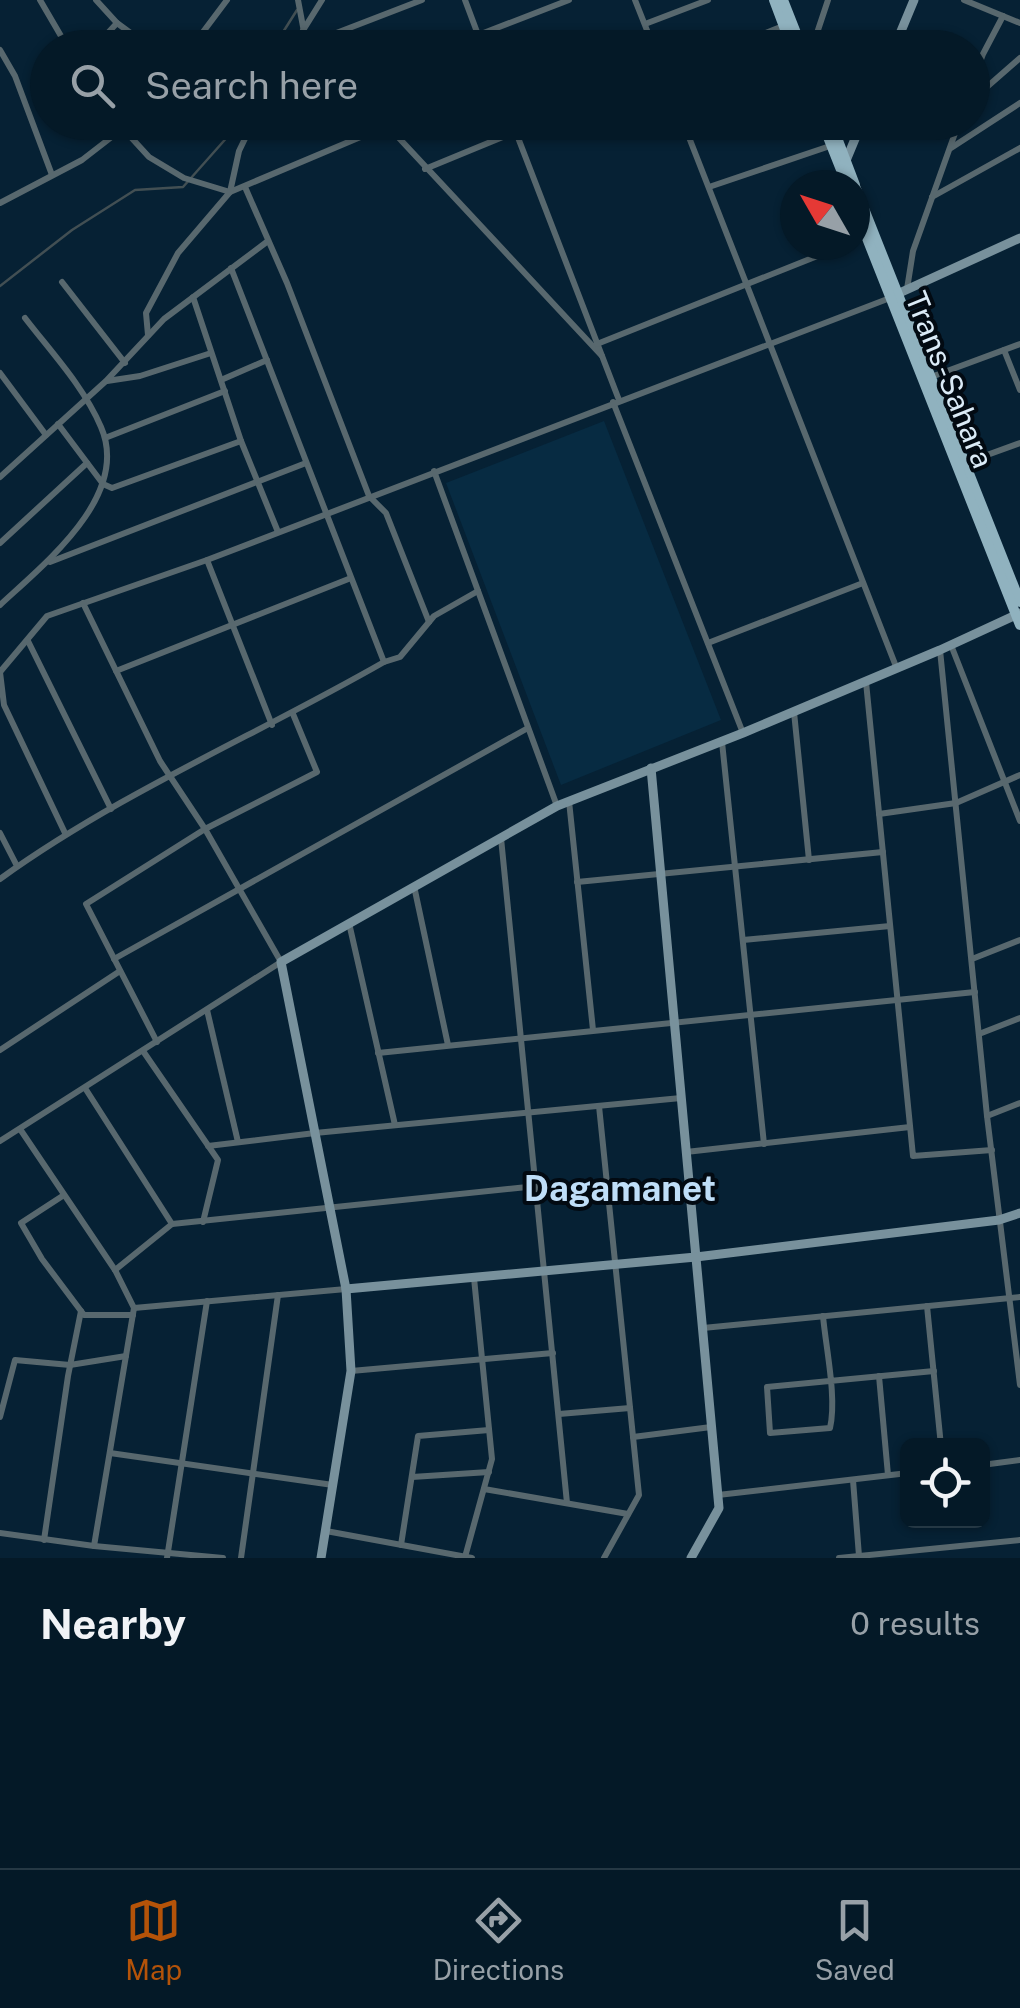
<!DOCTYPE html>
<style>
body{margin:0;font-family:"Public Sans",sans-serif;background:#122633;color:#f1f3f6}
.controls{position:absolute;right:30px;bottom:30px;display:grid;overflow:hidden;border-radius:15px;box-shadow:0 2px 8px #0004}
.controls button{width:90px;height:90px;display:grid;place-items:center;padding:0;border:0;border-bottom:2px solid #253844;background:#041927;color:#f1f3f6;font:50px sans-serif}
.compass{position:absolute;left:780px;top:170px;width:90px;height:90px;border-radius:50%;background:#041927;box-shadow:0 2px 8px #0004;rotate:309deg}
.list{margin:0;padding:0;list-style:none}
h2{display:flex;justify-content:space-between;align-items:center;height:130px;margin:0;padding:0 40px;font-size:42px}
h2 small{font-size:32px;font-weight:400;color:#97a0a7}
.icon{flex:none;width:55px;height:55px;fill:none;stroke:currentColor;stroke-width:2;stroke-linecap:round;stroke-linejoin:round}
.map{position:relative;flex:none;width:1020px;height:1558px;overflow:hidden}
.search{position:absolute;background:#041927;box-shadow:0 2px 8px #0004;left:30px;right:30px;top:30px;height:110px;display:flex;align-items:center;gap:25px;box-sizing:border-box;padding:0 35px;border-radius:55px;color:#97a0a7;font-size:38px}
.sheet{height:310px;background:#041927}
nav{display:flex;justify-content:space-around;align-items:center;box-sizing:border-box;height:140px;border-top:2px solid #253844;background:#041927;font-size:28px;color:#97a0a7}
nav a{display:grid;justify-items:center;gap:5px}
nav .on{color:#b45309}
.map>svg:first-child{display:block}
</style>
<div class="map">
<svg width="1020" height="1558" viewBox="0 0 1020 1558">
<rect width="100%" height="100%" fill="#062134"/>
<polygon fill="#072b42" points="604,421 721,720 561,785 446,483"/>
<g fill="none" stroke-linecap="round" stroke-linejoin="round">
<g stroke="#424f53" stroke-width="2.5">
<polyline points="273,48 297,10"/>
<polyline points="0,286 72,230 135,190 183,187 230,134 236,122"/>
</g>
<g stroke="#58686e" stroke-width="6">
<polyline points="40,0 68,48"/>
<polyline points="298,0 304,32 318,48"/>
<polyline points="465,0 483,48"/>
<polyline points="635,0 654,48"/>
<polyline points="964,0 1020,23"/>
<polyline points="117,23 151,48"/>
<polyline points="645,24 708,0"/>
<polyline points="313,42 422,0"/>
<polyline points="94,48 117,23 96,0"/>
<polyline points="191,48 227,0"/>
<polyline points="292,48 322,0"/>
<polyline points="445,48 569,0"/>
<polyline points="729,48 783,26"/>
<polyline points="812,48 828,0"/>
<polyline points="0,50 15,76 52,175"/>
<polyline points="972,84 983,54 1003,16"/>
<polyline points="972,100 1020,58"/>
<polyline points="117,122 149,157 184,178 230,192 396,122"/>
<polyline points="384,122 602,356"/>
<polyline points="512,122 619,400"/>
<polyline points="683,122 897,669"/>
<polyline points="951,148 1020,103"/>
<polyline points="425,169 539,122"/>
<polyline points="245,187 287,283 369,496 386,513 429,622"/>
<polyline points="709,187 830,146"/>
<polyline points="932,197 1020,148"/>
<polyline points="0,203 82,160 131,122"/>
<polyline points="231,268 384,662"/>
<polyline points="62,282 125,363"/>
<polyline points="907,289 913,251 959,122"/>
<polyline points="193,297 241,441 278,532"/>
<polyline points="148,335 146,313 178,253 230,192 239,151 253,122"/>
<polyline points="597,344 845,245"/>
<polyline points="1004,350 1020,390"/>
<polyline points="0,373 46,435"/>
<polyline points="931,377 1020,344"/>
<polyline points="221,380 267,360"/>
<polyline points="107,381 140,376 211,353"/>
<polyline points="613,402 743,733"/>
<polyline points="58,424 103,484 112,488 241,441"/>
<polyline points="105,438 225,391"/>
<polyline points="965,463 1020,443"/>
<polyline points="434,471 557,806"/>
<polyline points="0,477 106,381 164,319 268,241"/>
<polyline points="0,543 87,463"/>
<polyline points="207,560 272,725"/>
<polyline points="50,562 306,463"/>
<path d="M0,605C44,564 131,496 101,427C84,387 52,353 25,318"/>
<polyline points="28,641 111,809"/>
<polyline points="708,643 863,583"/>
<polyline points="951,645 1020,821"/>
<polyline points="940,650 987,1116 1020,1385"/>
<polyline points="116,671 351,578"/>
<polyline points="0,672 47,616 207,560 890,298"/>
<polyline points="0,672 4,705 65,833"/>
<polyline points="866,682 913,1156 992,1150"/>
<polyline points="794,712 809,860"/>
<polyline points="722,742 764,1144"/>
<polyline points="569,801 593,1030"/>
<polyline points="879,814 956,803 1020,775"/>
<polyline points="0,833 17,866"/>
<polyline points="501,838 567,1503"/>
<path d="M0,879C119,793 257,735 384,662L400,657L434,616L478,591"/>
<polyline points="577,882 883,852"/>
<polyline points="414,886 448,1045"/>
<polyline points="349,923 395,1125"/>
<polyline points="743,940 890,926"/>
<polyline points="114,959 528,728"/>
<polyline points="972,959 1020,940"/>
<polyline points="207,1010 238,1142"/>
<polyline points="979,1034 1020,1018"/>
<polyline points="157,1042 86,904 205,829 317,772 293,714"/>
<polyline points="0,1050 120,971"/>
<polyline points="143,1051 218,1160 203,1222"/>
<polyline points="378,1053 975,992"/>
<polyline points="85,1088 172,1224"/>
<polyline points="599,1106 639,1495 604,1558"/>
<polyline points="987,1116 1020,1103"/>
<polyline points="20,1129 115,1270 134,1308 94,1546"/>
<polyline points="0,1141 281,962 205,829 160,761 83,603"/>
<polyline points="208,1146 315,1133 681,1098"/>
<polyline points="686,1152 910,1127"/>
<polyline points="64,1195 21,1223 42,1259 84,1315 133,1315"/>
<polyline points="115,1270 172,1224 537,1186"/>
<polyline points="927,1306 941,1446"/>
<polyline points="134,1308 346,1289"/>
<path d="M823,1316C826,1349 837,1398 830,1428L770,1433L767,1387L934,1371"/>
<polyline points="703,1328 1020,1297"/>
<polyline points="351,1371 553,1353"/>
<polyline points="879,1376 888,1475"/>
<polyline points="559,1414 630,1408"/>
<polyline points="0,1417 15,1360 70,1365 126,1356"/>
<polyline points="633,1437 711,1427"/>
<polyline points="110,1453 333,1485"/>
<polyline points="982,1465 1020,1460"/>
<polyline points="412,1477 489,1472"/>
<polyline points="853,1480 859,1556"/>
<polyline points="484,1489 628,1514"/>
<polyline points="718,1495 908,1473"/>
<polyline points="326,1531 472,1558"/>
<polyline points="0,1533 94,1546 223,1558"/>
<polyline points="44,1540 68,1376 81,1311"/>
<polyline points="401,1545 418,1436 489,1430"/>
<polyline points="465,1557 492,1459 474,1278"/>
<polyline points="167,1558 207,1301"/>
<polyline points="241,1558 278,1295"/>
<polyline points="839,1558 1020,1540"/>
</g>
<g stroke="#78919c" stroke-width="9">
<polyline points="894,48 914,0"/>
<polyline points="845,163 862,122"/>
<polyline points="895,295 1020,238"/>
<polyline points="651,768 719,1508 691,1558"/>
<polyline points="346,1289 696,1257 999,1220 1020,1213"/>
<polyline points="321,1558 351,1371 346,1289 281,962 557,806 743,733 940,650 1020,613"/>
</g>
<g stroke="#90b2bf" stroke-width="10">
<polyline points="774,0 792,48"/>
<polyline points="783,0 802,48"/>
<polyline points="822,122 847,185"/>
<polyline points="831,122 855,185"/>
<polyline points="855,186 1020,602"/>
<polyline points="855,208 1020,625"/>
</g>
</g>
<g text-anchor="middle" stroke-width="8" stroke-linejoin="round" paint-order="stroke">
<g font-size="30" fill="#dbebf7" stroke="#020a12">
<text transform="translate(949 380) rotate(68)" y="10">Trans-Sahara</text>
</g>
<g font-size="35" font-weight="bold" fill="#bfdef8" stroke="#020a12">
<text x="620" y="1201">Dagamanet</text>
</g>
</g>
</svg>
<div class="controls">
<button><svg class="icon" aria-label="locate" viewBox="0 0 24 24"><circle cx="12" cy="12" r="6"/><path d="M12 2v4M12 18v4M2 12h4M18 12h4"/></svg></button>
</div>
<svg class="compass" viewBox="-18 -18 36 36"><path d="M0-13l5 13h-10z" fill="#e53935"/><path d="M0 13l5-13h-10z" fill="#97a0a7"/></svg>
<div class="search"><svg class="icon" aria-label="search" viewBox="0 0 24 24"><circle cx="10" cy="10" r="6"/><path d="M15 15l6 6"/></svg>Search here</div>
</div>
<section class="sheet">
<h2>Nearby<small>0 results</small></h2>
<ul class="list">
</ul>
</section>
<nav>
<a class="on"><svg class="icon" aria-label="map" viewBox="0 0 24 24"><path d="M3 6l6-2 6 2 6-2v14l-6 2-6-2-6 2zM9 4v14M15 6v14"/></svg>Map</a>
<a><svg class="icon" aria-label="directions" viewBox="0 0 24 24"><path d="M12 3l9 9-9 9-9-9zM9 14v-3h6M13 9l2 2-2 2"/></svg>Directions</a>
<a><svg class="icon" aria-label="saved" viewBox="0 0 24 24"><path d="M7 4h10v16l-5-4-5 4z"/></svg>Saved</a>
</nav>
